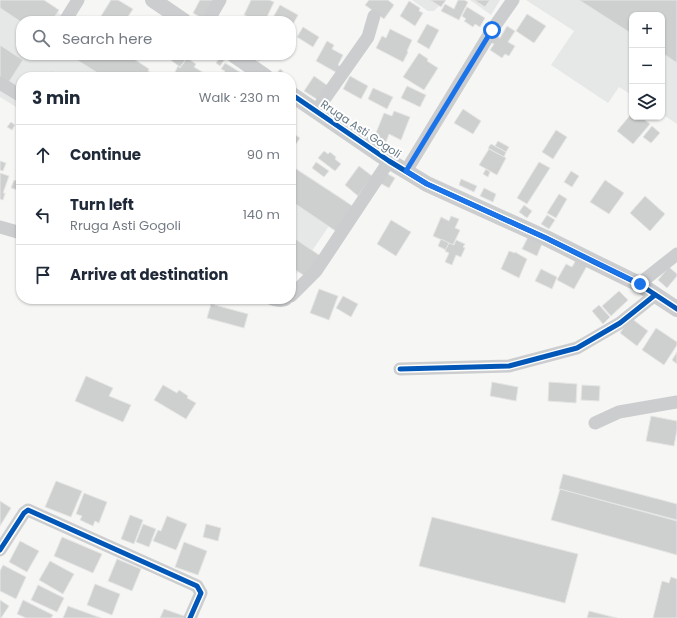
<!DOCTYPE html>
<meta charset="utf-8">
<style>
body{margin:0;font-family:Poppins,sans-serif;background:#f6f6f7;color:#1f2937}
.controls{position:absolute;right:12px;top:12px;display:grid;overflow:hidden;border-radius:8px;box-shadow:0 1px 3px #0004}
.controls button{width:36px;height:36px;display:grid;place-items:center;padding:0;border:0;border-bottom:1px solid #e0e1e3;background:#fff;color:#1f2937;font:20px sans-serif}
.stop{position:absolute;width:12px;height:12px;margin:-9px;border:3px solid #1a73e8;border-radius:50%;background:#fff}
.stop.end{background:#1a73e8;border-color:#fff;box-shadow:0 1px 4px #0008}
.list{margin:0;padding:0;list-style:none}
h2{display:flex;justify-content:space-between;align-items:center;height:52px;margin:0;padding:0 16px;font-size:17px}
h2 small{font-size:13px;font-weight:400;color:#747a83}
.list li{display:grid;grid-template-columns:26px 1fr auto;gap:12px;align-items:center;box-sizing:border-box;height:60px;padding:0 16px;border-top:1px solid #e0e1e3}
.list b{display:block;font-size:15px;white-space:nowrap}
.list p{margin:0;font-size:13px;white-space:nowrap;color:#747a83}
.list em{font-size:13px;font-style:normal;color:#747a83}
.icon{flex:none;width:22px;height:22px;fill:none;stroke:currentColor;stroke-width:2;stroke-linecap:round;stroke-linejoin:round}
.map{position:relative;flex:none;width:677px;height:618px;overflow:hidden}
.search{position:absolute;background:#fff;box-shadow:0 1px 3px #0004;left:16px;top:16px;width:280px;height:44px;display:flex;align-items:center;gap:10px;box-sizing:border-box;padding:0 14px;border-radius:16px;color:#747a83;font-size:15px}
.panel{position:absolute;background:#fff;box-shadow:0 1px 3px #0004;left:16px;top:72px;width:280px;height:232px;border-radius:16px}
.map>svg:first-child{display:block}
</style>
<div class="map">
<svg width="677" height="618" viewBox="0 0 677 618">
<rect width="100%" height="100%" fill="#f6f6f5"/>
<g fill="#e6e7e7">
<polygon points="0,0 38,0 71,21 21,21 21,55 123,55 156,77 21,77 21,110 0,97"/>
<polygon points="412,0 445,0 434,11 428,11"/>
<polygon points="470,0 500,0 491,15"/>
<polygon points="526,0 677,0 677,124 662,114 662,15 632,15 632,95 619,87 608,103 551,65 574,31"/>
<polygon points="291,165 346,201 292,280 291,279"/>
</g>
<g fill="#ced0d0" stroke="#e5e5e4">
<polygon points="0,0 44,0 59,10 52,21 21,22 0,8"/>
<polygon points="111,0 118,0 133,9 125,21 109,21 101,16"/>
<polygon points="200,0 214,0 205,20 193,13"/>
<polygon points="251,0 269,0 274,2 265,21 257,21 244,15"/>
<polygon points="369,0 388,0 394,5 384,19 365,5"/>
<polygon points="430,0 446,0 441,7"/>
<polygon points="458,0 464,0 468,2 459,20 441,11 445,4 454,9"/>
<polygon points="474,0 490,0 485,7"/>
<polygon points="579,0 677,0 677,63 662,53 662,15 632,15 632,34"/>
<polygon points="409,1 420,8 419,11 423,13 415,26 400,16"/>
<polygon points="280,5 298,15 291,28 291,21 271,21"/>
<polygon points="467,7 485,18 480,27 475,24 473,27 464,21 466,19 462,16"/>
<polygon points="527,14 546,26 534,43 516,31"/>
<polygon points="427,24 439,30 429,49 417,42"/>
<polygon points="507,26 515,31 508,42 515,46 509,56 505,54 502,58 490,50 494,44 490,42 494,34 500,38"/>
<polygon points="303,27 319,37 313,47 297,37"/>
<polygon points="390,29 412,40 407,51 408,52 403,62 376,48 382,36 386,38"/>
<polygon points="327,41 334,45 332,49 343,55 338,65 343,68 339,74 316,61"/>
<polygon points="0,45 23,60 7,85 0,80"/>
<polygon points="419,53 428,59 427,61 438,68 424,90 403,77"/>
<polygon points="69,55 128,55 149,69 148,71 155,75 153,77 104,77"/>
<polygon points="164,55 189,55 180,67"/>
<polygon points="221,56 225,59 220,66 216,63"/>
<polygon points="258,56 261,58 259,61 256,59"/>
<polygon points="187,58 196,64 194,67 204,73 201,77 182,77 175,72 178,66 180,68"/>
<polygon points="225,63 243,74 241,77 227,77 223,74 225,71 221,69"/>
<polygon points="280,69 283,71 280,75 277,73"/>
<polygon points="51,71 60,77 47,77"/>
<polygon points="220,73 226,77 217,77"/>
<polygon points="314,76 328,86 318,100 304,91"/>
<polygon points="350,76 368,86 361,99 343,89"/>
<polygon points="407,86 426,95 420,107 401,98"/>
<polygon points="373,88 393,97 387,109 368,99"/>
<polygon points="463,109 481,121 473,134 454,123"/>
<polygon points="394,111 410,117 401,140 389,134 386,142 374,138 384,113 392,116"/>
<polygon points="632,113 632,117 641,117 650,124 633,144 617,131"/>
<polygon points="11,122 15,125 12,130 7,127"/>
<polygon points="652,126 660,133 651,143 643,137"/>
<polygon points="556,130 567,137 553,159 542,152"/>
<polygon points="291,132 300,138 296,144 291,141"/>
<polygon points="498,141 509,147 506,152 495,146"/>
<polygon points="491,144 506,152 504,157 488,148"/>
<polygon points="489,149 506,158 497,175 479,165"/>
<polygon points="324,151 328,154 330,152 336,157 335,159 341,164 335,171 318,158"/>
<polygon points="0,161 6,163 3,171 0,170"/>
<polygon points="316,162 329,171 324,177 312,168"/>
<polygon points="539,162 550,168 527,204 517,198"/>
<polygon points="359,166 372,176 358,196 345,185"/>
<polygon points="296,169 354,207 337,232 291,201 291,176"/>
<polygon points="486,169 490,172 488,177 483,174"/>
<polygon points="571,171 579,176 572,187 564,182"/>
<polygon points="0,173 9,176 3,193 5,193 3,200 0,199"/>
<polygon points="386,173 395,178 389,188 380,183"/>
<polygon points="21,175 21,191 11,188 14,180 19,182"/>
<polygon points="461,179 477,186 474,192 459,185"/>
<polygon points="605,180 624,193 609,214 590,202"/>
<polygon points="484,188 496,194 493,202 480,196"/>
<polygon points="559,194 567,199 556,218 547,213"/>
<polygon points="645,196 665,214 650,231 630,213"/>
<polygon points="524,205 532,211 527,218 519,212"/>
<polygon points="547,215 555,220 549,229 541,224"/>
<polygon points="451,216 459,219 455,228 460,230 453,245 433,236 441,217 449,221"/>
<polygon points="391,220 411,232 396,256 377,244"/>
<polygon points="291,236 322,257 308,278 291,267"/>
<polygon points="528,237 542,244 537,256 522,249"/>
<polygon points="441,239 449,243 446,250 438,246"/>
<polygon points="456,240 465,244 463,247 465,248 461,257 456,255 452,265 445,262 449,253 445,251 449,243 454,245"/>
<polygon points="509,251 515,253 515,252 527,259 519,278 501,269"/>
<polygon points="576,260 587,266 574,289 557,280 566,264 572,267"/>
<polygon points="669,267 677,274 677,276 667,288 658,280"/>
<polygon points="541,269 557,277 552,289 535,281"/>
<polygon points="319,289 338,296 329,320 310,313"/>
<polygon points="619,291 628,300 611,316 602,306"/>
<polygon points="343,296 358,304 351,317 336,308"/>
<polygon points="211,304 248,314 244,328 207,318"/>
<polygon points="599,305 610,317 603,324 592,311"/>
<polygon points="631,318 648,331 637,346 620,333"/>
<polygon points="656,328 677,342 677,345 664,365 642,350"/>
<polygon points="677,352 677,364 672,360"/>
<polygon points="86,376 113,388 109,396 131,405 123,422 75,401"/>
<polygon points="492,382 518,387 516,401 490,396"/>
<polygon points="549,382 577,384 576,403 548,401"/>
<polygon points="163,385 177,393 179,390 188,396 187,398 196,403 186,419 154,400"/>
<polygon points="582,385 600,386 599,401 581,400"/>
<polygon points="651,416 677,421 677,430 674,446 646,441"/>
<polygon points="563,474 677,504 677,520 559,489"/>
<polygon points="56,481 82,491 71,517 45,507"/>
<polygon points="560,489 677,521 677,555 551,520"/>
<polygon points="84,493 107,502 99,523 95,521 93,526 80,520 82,516 76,514"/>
<polygon points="0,501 11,508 0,526"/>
<polygon points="130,515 143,520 134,544 121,539"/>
<polygon points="167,516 187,524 176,550 153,541 158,530 161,531"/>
<polygon points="432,517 578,554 565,603 419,566"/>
<polygon points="143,524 156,529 149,547 136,542"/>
<polygon points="206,524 221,528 218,541 203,537"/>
<polygon points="62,537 102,554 93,573 54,556"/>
<polygon points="20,541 39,551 27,572 9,562"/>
<polygon points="184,542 207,551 198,575 175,567"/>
<polygon points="117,559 141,569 132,591 108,581"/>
<polygon points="50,561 74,574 63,594 39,580"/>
<polygon points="3,565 26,577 16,599 0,591 0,571"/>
<polygon points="671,577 677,579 677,618 653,618 662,581 669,583"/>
<polygon points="95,584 120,594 112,615 87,605"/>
<polygon points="38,585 64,598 57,612 31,600"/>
<polygon points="0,600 9,606 1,618 0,618"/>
<polygon points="23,600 53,615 51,618 26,618 17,614"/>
<polygon points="68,606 101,618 63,618"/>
<polygon points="164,609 187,617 186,618 160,618"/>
<polygon points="589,611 617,618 587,618"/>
</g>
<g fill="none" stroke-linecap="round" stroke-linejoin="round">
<g stroke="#cccdce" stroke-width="13">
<polyline points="65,21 78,0"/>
<polyline points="208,21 220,0"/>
<polyline points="0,83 21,96"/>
<polyline points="316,111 368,37 374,16"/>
<polyline points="406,171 492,30 513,0"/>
<polyline points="0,227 21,233"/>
<polyline points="639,284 677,254"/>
<polyline points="291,296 316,271 389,161"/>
<path d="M272,299C277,300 282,302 286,299"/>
<polyline points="400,369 509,366 577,348 620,323 655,295"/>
<polyline points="595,423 619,412 677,402"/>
<polyline points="0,550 24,513 28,510 197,586 201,593 190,618"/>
</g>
<g stroke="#cccdce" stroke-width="16">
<polyline points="153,0 184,21"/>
<polyline points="234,55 266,77"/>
<polyline points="291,94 389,161 427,184 546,238 594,262 639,284 677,309"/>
</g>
<defs>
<g id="cycleway">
<polyline points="291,94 389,161 427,184 546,238 594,262 639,284 677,309"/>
<polyline points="400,369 509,366 577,348 620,323 655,295"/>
<polyline points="0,550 24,513 28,510 197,586 201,593 190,618"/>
</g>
</defs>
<use href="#cycleway" stroke="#fff" stroke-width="8"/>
<use href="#cycleway" stroke="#0057b8" stroke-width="5"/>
</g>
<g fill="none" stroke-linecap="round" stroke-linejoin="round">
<polyline stroke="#1a73e8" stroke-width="5" points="492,30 406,171 427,184 546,238 640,284"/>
</g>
<g text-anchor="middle" stroke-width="4" stroke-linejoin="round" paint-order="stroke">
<g font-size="11" fill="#667884" stroke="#fff">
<text transform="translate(361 129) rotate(34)" y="4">Rruga Asti Gogoli</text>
</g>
</g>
</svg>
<div class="controls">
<button>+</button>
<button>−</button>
<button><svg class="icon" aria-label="layers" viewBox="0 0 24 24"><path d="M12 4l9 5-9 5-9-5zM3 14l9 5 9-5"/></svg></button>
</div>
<div class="stop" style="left:492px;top:30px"></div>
<div class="stop end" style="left:640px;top:284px"></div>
<div class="search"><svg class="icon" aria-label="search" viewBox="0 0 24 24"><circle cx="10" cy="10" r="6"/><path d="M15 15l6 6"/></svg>Search here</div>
<section class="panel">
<h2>3 min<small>Walk · 230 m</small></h2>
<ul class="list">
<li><svg class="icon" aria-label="ahead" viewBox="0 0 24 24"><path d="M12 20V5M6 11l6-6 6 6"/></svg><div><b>Continue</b></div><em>90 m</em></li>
<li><svg class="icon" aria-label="left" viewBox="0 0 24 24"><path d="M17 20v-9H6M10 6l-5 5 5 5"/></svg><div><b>Turn left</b><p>Rruga Asti Gogoli</p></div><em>140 m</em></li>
<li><svg class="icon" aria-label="arrive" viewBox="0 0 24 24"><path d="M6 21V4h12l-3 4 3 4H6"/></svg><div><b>Arrive at destination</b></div></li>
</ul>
</section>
</div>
